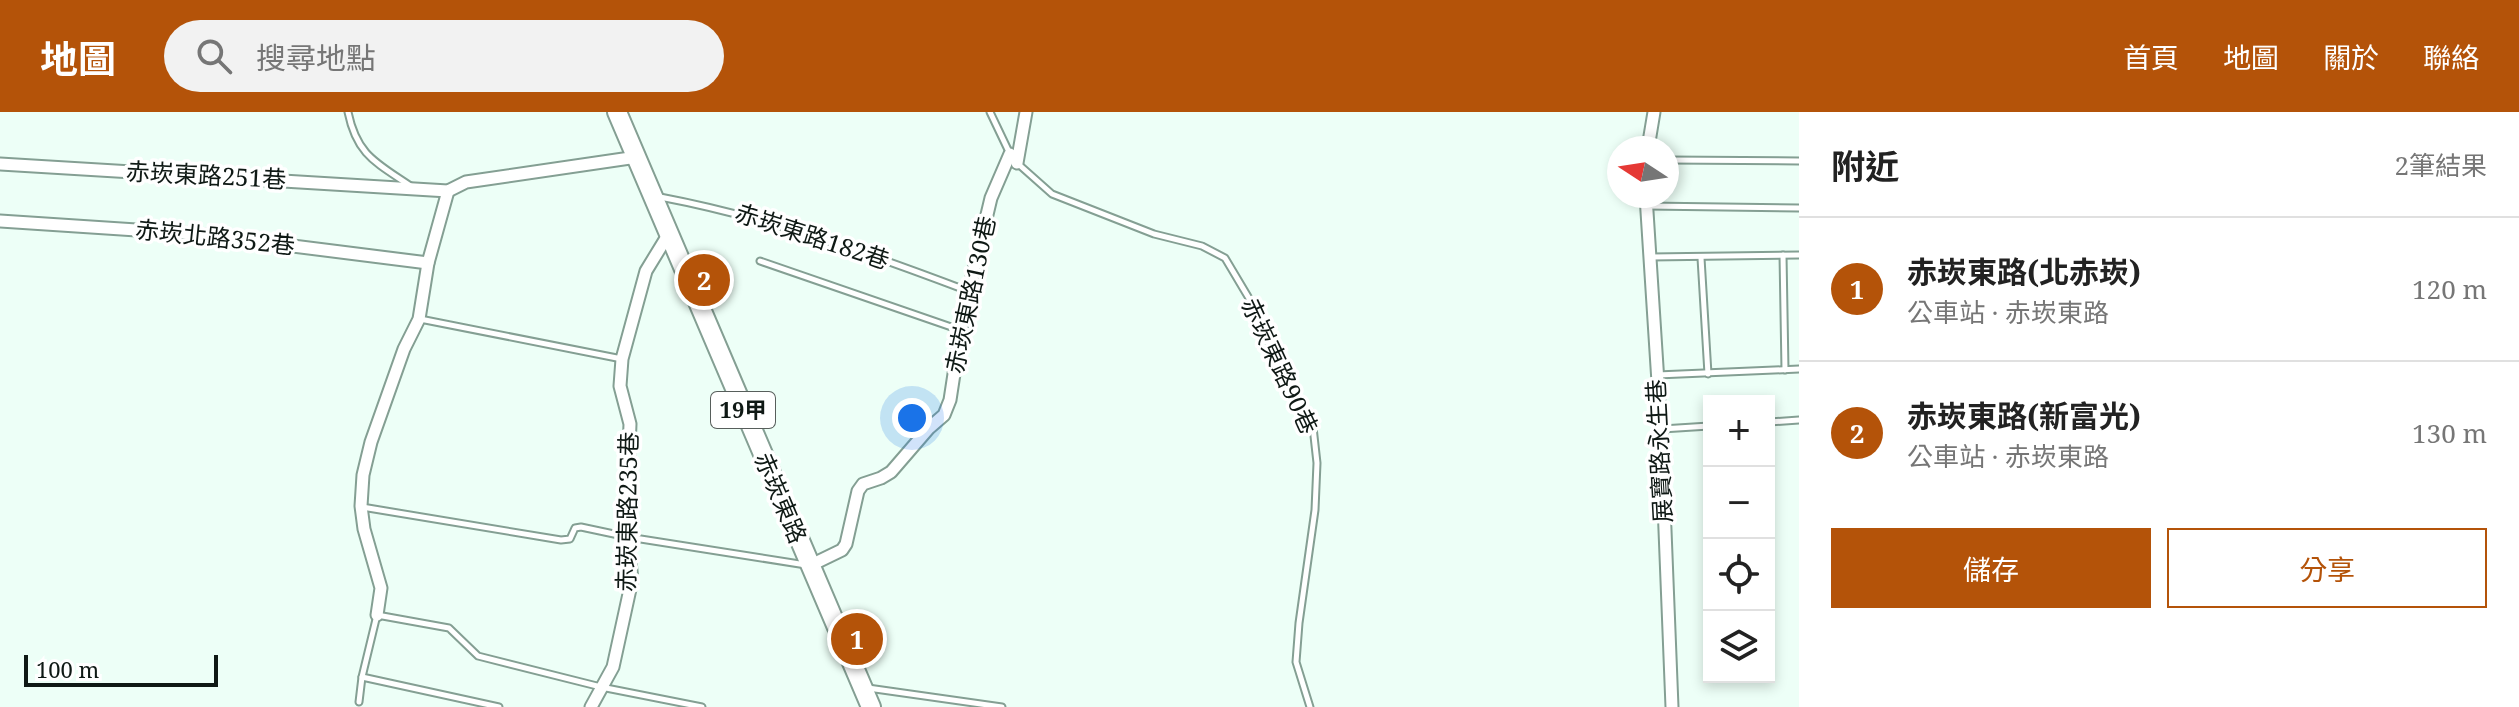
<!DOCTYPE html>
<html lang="zh-TW">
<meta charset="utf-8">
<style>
body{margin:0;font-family:"Noto Serif","Noto Sans TC",serif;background:#f2f2f2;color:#222}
.controls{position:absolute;right:24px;bottom:24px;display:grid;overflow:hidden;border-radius:0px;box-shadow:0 4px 12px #0003}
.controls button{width:72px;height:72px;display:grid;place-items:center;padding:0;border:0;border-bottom:2px solid #e0e0e0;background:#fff;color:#222;font:40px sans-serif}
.compass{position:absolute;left:1607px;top:24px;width:72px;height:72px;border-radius:50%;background:#fff;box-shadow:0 4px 12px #0003;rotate:282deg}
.scale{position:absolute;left:24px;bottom:20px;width:194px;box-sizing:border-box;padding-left:8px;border:4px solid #0f1915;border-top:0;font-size:22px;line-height:28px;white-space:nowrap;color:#0f1915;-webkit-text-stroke:6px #fff;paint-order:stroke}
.you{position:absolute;left:912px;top:306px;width:28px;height:28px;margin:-20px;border:6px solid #fff;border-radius:50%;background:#1a73e8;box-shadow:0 0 0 12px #1a73e833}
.badge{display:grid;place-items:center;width:52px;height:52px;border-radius:50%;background:#b45309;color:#fff;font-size:26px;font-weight:700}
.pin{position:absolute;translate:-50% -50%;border:4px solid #fff;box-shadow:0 2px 8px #0006}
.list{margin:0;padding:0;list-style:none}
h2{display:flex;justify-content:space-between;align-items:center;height:104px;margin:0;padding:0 32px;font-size:34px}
h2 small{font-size:26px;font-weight:400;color:#767676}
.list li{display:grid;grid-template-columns:52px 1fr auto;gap:24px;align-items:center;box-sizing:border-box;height:144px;padding:0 32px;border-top:2px solid #e0e0e0}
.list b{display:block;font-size:30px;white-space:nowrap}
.list p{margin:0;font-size:26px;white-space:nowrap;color:#767676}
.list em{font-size:26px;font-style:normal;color:#767676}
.actions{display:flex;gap:16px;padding:24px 32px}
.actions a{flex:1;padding:18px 0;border:2px solid #b45309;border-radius:0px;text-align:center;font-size:28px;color:#b45309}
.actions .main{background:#b45309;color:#fff}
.icon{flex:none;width:44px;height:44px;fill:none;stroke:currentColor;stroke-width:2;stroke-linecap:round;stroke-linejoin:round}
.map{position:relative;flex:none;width:1799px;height:595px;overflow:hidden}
header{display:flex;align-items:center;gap:48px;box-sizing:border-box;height:112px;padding:0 40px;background:#b45309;color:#fff}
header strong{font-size:38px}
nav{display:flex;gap:44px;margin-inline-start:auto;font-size:28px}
.search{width:560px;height:72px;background:#f2f2f2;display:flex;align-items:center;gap:20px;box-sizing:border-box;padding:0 28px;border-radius:44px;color:#767676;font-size:30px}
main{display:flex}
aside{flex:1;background:#fff}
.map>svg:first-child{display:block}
</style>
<header>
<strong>地圖</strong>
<div class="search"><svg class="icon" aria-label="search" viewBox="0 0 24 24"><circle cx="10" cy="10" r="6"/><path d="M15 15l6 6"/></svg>搜尋地點</div>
<nav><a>首頁</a><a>地圖</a><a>關於</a><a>聯絡</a></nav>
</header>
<main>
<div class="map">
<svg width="1799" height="595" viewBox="0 0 1799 595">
<rect width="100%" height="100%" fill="#edfff7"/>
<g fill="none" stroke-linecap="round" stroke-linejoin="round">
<defs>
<g id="lane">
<path d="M348,0C357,44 377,51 412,75"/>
<polyline points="990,0 1010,42"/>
<polyline points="1667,48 1799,49"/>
<polyline points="1016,50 1052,82 1154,122 1202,134 1225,146 1250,188 1294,283 1313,315 1317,351 1315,398 1299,511 1296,550 1310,595"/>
<path d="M660,85C766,105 868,141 968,179"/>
<polyline points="1647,94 1799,96"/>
<polyline points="1783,143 1785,258"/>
<polyline points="1651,145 1799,143"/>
<polyline points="1701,146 1708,262"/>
<polyline points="760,149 960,218"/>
<polyline points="420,207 622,247"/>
<polyline points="1657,263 1799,257"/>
<polyline points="1769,310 1799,308"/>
<polyline points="1662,317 1709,314"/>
<polyline points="362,395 561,428 570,427 575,416 581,415 628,425 806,453"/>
<polyline points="362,565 499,595"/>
<polyline points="868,576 1002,595"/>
<polyline points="359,590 362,565 377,503 449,516 478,544 601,575 702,595"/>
</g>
<g id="street">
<polyline points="1648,36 1654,0"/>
<polyline points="1017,51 1026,0"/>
<polyline points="0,52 448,79 466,70 637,45"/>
<polyline points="1646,84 1661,317 1672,595"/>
<polyline points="0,109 197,122 428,151"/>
<polyline points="809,454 842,438 846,432 858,379 863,372 881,366 891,360 929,316 944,303 950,288 963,203 991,86 1010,42"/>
<polyline points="377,503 381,476 364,417 361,394 363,363 371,330 404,237 419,207 428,151 448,79"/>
<polyline points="591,595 613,555 632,468 626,412 630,312 620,274 622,247 646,159 668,123"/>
</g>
<polyline id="primary" points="617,0 871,595"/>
</defs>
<use href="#lane" stroke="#849f93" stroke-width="9"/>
<use href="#street" stroke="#849f93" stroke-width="15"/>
<use href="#primary" stroke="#849f93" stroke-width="22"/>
<use href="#lane" stroke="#fff" stroke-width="5"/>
<use href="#street" stroke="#fff" stroke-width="11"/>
<use href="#primary" stroke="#fff" stroke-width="18"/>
</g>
<g text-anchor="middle" stroke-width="7" stroke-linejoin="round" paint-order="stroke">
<rect fill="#fff" stroke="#575e5b" stroke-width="2" x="711" y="280" width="64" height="36" rx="6"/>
<g font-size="22" font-weight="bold" fill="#0f1915">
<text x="743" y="306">19甲</text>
</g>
<g font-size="24" fill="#0f1915" stroke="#fff">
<text transform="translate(206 64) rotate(3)" y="8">赤崁東路251巷</text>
<text transform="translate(812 125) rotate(18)" y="8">赤崁東路182巷</text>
<text transform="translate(215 126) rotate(6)" y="8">赤崁北路352巷</text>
<text transform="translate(971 183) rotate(-78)" y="8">赤崁東路130巷</text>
<text transform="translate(1279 254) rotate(65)" y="8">赤崁東路90巷</text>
<text transform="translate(1660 339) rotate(-93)" y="8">展寶路永生巷</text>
<text transform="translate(780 386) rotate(67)" y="8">赤崁東路</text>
<text transform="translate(628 400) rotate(-89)" y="8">赤崁東路235巷</text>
</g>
</g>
</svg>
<div class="controls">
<button>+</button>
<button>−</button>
<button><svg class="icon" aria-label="locate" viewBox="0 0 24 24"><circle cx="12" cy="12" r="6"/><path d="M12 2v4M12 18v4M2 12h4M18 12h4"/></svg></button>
<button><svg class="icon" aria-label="layers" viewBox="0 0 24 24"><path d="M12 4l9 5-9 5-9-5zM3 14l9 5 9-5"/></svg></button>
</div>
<svg class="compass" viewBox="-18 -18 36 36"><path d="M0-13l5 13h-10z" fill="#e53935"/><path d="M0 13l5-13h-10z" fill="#767676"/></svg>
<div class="scale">100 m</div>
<div class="you"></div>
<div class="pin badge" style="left:857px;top:527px">1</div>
<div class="pin badge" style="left:704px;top:168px">2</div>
</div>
<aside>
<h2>附近<small>2筆結果</small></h2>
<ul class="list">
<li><span class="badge">1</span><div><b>赤崁東路(北赤崁)</b><p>公車站 · 赤崁東路</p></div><em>120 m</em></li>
<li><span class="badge">2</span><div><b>赤崁東路(新富光)</b><p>公車站 · 赤崁東路</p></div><em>130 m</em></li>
</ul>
<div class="actions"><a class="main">儲存</a><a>分享</a></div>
</aside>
</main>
